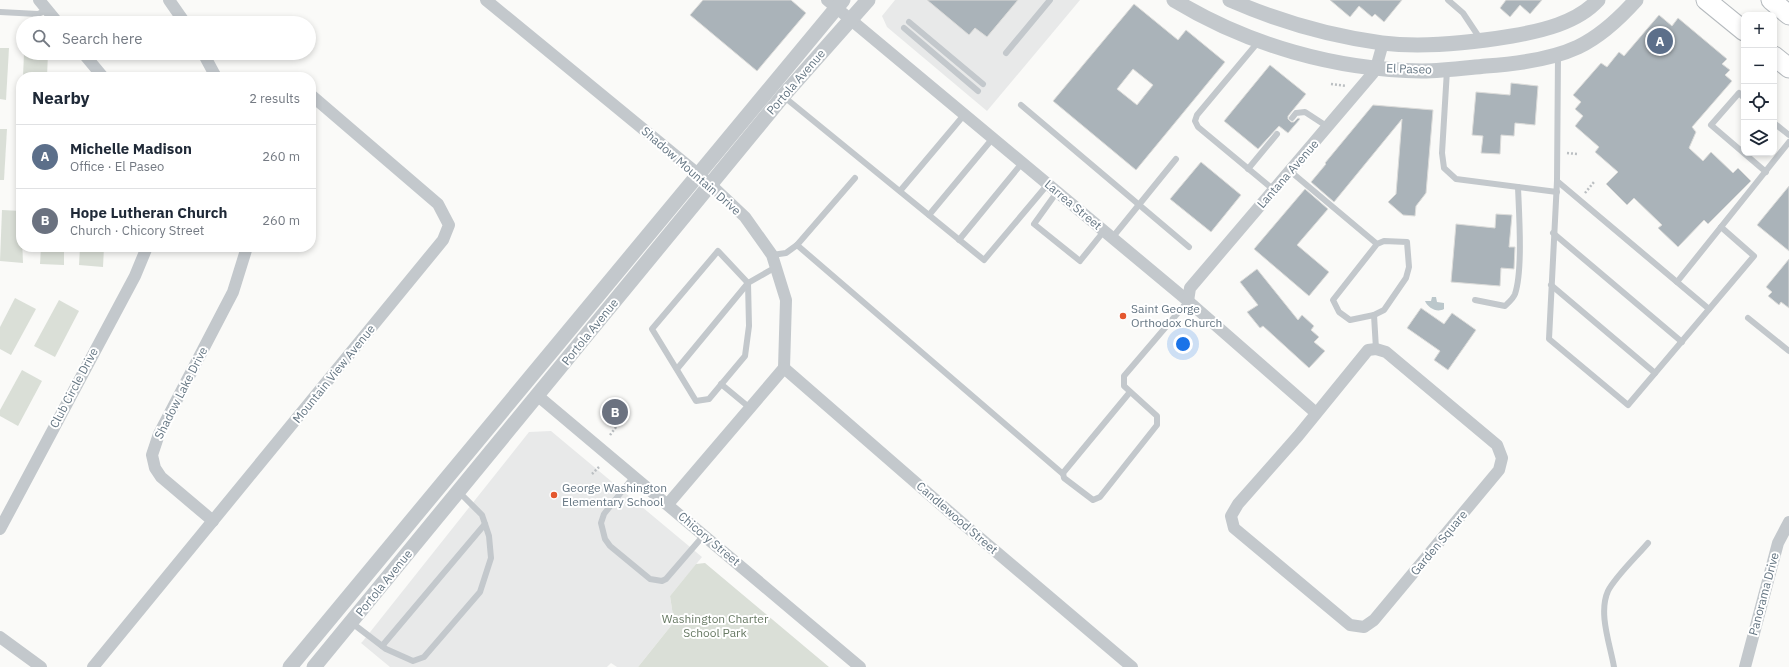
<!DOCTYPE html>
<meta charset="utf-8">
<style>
body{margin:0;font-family:"IBM Plex Sans",sans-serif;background:#f6f6f7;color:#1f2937}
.controls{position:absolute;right:12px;top:12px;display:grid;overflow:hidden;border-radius:8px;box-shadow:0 2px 6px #0003}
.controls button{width:36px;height:36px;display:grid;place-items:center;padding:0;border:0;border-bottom:1px solid #e0e1e3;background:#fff;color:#1f2937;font:20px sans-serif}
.you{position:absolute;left:1183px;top:344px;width:14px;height:14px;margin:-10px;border:3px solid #fff;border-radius:50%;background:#1a73e8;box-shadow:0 0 0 6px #1a73e833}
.badge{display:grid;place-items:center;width:26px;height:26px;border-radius:50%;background:#111827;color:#fff;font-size:13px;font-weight:700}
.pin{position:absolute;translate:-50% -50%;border:2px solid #fff;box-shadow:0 1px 4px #0006}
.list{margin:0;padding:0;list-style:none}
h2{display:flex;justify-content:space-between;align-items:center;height:52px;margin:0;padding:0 16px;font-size:17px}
h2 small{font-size:13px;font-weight:400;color:#747a83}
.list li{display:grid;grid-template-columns:26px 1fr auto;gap:12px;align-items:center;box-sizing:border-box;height:64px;padding:0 16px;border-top:1px solid #e0e1e3}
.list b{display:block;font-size:15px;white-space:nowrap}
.list p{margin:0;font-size:13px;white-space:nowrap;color:#747a83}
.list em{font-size:13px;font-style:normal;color:#747a83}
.icon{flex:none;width:22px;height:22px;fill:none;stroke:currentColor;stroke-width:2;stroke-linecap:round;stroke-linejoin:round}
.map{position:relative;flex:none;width:1789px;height:667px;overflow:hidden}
.search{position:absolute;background:#fff;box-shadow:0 2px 6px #0003;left:16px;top:16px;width:300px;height:44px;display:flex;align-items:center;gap:10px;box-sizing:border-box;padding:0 14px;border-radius:22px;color:#747a83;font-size:15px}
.panel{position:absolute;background:#fff;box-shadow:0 2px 6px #0003;left:16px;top:72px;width:300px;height:180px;border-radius:16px}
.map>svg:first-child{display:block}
</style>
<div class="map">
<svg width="1789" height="667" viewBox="0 0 1789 667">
<rect width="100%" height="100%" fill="#fafaf8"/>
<g fill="#e8e9e9">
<polygon points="895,0 1080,0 987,111 887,27 882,16"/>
<polygon points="551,431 702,557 670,596 674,622 638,667 617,667 611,663 607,667 390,667 361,643 363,641 529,432"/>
</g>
<g fill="#dadfd7">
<polygon points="0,48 9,48 6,100 0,99"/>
<polygon points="24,53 48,53 47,77 23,77"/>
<polygon points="0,129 7,129 4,180 0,180"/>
<polygon points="2,210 21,211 23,263 0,261"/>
<polygon points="41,247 64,247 64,265 40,264"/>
<polygon points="80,247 104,247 103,267 79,265"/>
<polygon points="15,298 36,309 11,355 0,349 0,327"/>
<polygon points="59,300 79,311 55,357 34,346"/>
<polygon points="22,370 42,381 18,426 0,416 0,410"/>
<polygon points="705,563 829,667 638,667 674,622 670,596 696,564"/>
</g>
<path fill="#bbc7cb" d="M1432,297H1436L1437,302L1444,303V309C1437,313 1428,308 1425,301H1431Z"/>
<g fill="#aab3b9" stroke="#dcdcda" fill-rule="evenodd">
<polygon points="703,0 791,0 806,13 757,71 690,15"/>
<polygon points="927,0 1018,0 987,37 975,28 969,35"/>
<polygon points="1330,0 1402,0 1384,22 1375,14 1372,17 1359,6 1350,17"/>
<polygon points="1506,0 1542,0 1530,14 1520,5 1510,17 1500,8"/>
<path d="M1134,4L1178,40L1186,30L1225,62L1136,170L1053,101ZM1133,69L1153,85L1137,105L1117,89Z"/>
<polygon points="1659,15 1672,26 1678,18 1727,59 1722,64 1730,70 1725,75 1732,81 1692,127 1696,132 1689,148 1703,161 1711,152 1733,173 1738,168 1751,181 1708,224 1704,220 1678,247 1658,228 1662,225 1634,198 1627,205 1606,184 1618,172 1595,152 1599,147 1575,126 1583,116 1575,109 1581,102 1573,95 1601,63 1607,67 1619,52 1624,56"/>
<polygon points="1270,65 1306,94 1288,116 1288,119 1291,122 1294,122 1298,118 1300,119 1288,133 1279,126 1258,149 1224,121"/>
<polygon points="1511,83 1538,86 1535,125 1515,123 1514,136 1501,135 1500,154 1481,153 1483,136 1472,135 1476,92 1510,95"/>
<polygon points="1373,105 1433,110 1426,193 1416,206 1415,216 1403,215 1388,202 1396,194 1402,119 1334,202 1311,182 1326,164 1325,163"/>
<polygon points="1201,162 1241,195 1211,232 1170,199"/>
<polygon points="1789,186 1789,251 1757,225"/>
<polygon points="1305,189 1328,209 1297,245 1329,272 1309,296 1254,249"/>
<polygon points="1496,214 1512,215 1509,247 1515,247 1514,269 1501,268 1500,286 1451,282 1456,224 1495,228"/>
<polygon points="1789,259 1789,308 1781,302 1779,305 1768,296 1772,292 1766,287"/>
<polygon points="1257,269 1298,320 1302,315 1314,326 1311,330 1319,337 1314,342 1325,351 1309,368 1263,326 1260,328 1247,312 1258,305 1240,282"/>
<polygon points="1421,308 1444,324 1452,313 1476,330 1448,370 1434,360 1440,351 1407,328"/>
</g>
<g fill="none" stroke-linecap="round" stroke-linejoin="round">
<defs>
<g id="primary">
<polyline points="1706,0 1744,31"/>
<polyline points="1771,0 1789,15"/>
<polyline points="1774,56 1789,68"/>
</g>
</defs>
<use href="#primary" stroke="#b5babe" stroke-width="21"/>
<g stroke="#bbbfc2" stroke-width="2.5" stroke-dasharray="2 2" stroke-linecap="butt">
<polyline points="1331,84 1346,86"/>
<polyline points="1567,153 1577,154"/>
<polyline points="1585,193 1594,182"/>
<polyline points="610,435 623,418"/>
<polyline points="592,474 599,467"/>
</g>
<g stroke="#c3c8cc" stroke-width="6">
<polyline points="1448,0 1463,13 1481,40"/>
<polyline points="0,12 38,14 47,10"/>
<polyline points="909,22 983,84"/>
<polyline points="904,28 978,91"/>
<polyline points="1259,41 1197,115 1195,121 1198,127 1274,190"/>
<polyline points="1006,53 1050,0"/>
<polyline points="1558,56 1557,181 1709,309"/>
<polyline points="1447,70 1442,153 1444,168 1456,179 1557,192"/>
<polyline points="783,96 984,260 1048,184"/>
<polyline points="1744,98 1739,93 1711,125 1766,172"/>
<polyline points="1021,105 1189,247"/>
<polyline points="1292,118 1296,113 1305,112 1328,127"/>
<polyline points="1774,123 1789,135"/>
<polyline points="1248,169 1277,134"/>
<polyline points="1290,171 1377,244 1384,241 1407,242 1409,267 1406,278 1384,310 1374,315 1350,320 1339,312 1333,300 1377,244"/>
<polyline points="1557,181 1549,339 1628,405 1754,256 1721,227"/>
<polyline points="900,191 964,115"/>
<polyline points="1057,192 1034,224 1080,261 1104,231"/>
<polyline points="929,215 993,138"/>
<polyline points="1553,233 1682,342"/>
<polyline points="1112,238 1176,159"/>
<polyline points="959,240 1022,163"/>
<polyline points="797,245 1063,474"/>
<polygon points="718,251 748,283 749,326 745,356 709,399 696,401 652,329"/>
<polyline points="772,255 786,253 797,245 855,178"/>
<polyline points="1677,282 1789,142"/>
<polyline points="1551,285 1655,373"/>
<path d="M1475,300L1505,306C1509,302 1513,299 1515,294C1523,270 1519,214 1518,187"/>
<polyline points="1374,315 1376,349"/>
<polyline points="1748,318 1789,351"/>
<polyline points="677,369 748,283 776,267"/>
<polyline points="721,384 750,408"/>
<polyline points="1130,392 1063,473 1064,478 1093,500 1100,497 1157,425 1157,416 1124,386 1124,376 1188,301"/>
<polyline points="634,476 604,514 601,523 605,539 610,546 650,579 662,581 666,579 704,535"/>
<polyline points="352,623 386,649 413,661 424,657 480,592 491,558 489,536 482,515 459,492"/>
<polyline points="382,646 485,524"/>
<path d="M1614,667C1610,644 1598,613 1608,591C1615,577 1637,556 1648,543"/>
</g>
<g stroke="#c3c8cc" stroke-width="12">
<polyline points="39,0 58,23"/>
<polyline points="169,0 185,23"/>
<polyline points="486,0 710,184 745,217 772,255 786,300 784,368 668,504"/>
<polyline points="827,0 1188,301 1316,413"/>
<polyline points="83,53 103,77"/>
<polyline points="203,53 216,77"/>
<polyline points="1188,301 1190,288 1373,73 1376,68 1383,43"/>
<polygon points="1376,349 1386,352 1497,445 1502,458 1499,470 1374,620 1364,627 1350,625 1234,528 1231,516 1238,504 1298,436 1368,350"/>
<polyline points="784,368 961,522 1132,667"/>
<polyline points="538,396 860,667"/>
<polyline points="213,521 161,477 155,468 152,455 159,434 233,292 247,247"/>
<polyline points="0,529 135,276 147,247"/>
<polyline points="0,637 41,667"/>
<polyline points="93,667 443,240 449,225 438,204 311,95"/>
<polyline points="1745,667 1778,543 1789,522"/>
</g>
<g stroke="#c3c8cc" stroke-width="15">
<path d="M1174,0C1248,45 1336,70 1422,71C1444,71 1465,68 1486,66C1516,64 1550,60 1578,47C1601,36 1619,19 1636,0"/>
<path d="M1230,0C1278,21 1330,36 1382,43C1425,48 1470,43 1512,36C1541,31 1577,23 1598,0"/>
<polyline points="290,667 843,0"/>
<polyline points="314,667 783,96 868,0"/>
</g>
<use href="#primary" stroke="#fff" stroke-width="19"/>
</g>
<g fill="#e4572e" stroke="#fff" stroke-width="1.5">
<circle cx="1123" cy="316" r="4"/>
<circle cx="554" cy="495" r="4"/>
</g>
<g text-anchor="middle" stroke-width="4" stroke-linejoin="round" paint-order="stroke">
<g font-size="12" fill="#657683" stroke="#fff">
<text transform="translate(1409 69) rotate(2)" y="4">El Paseo</text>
<text transform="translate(796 82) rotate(-49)" y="4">Portola Avenue</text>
<text transform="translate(691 171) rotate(41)" y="4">Shadow Mountain Drive</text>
<text transform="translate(1288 174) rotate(-49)" y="4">Lantana Avenue</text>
<text transform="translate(1073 205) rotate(40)" y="4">Larrea Street</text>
<text transform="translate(590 332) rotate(-51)" y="4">Portola Avenue</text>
<text transform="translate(334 374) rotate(-51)" y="4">Mountain View Avenue</text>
<text transform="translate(74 388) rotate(-62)" y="4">Club Circle Drive</text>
<text transform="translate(181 393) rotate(-63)" y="4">Shadow Lake Drive</text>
<text transform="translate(957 518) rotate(41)" y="4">Candlewood Street</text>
<text transform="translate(709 539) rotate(40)" y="4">Chicory Street</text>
<text transform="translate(1439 543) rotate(-50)" y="4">Garden Square</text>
<text transform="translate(384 583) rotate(-51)" y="4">Portola Avenue</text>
<text transform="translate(1764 594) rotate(-75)" y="4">Panorama Drive</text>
</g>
<g font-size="12" fill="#657683" stroke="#fff" text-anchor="start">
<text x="1131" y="313">Saint George<tspan x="1131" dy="14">Orthodox Church</tspan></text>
<text x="562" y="492">George Washington<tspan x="562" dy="14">Elementary School</tspan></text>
</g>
<g font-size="12" fill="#687a64" stroke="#fff">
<text x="715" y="623">Washington Charter<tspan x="715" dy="14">School Park</tspan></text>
</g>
</g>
</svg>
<div class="controls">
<button>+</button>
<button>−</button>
<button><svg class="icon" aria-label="locate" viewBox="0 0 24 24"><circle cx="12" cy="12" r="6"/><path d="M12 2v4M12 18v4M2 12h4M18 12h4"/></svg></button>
<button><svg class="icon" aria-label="layers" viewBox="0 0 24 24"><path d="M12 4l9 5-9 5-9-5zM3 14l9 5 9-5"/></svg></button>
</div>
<div class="you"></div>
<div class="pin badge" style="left:1660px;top:41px;background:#5c6f8a">A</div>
<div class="pin badge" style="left:615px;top:412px;background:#6b7280">B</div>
<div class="search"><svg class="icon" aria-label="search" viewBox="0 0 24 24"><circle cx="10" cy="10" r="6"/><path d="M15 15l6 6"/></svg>Search here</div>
<section class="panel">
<h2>Nearby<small>2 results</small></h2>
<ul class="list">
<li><span class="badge" style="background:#5c6f8a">A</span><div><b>Michelle Madison</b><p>Office · El Paseo</p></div><em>260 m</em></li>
<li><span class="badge" style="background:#6b7280">B</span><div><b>Hope Lutheran Church</b><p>Church · Chicory Street</p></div><em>260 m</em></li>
</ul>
</section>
</div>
